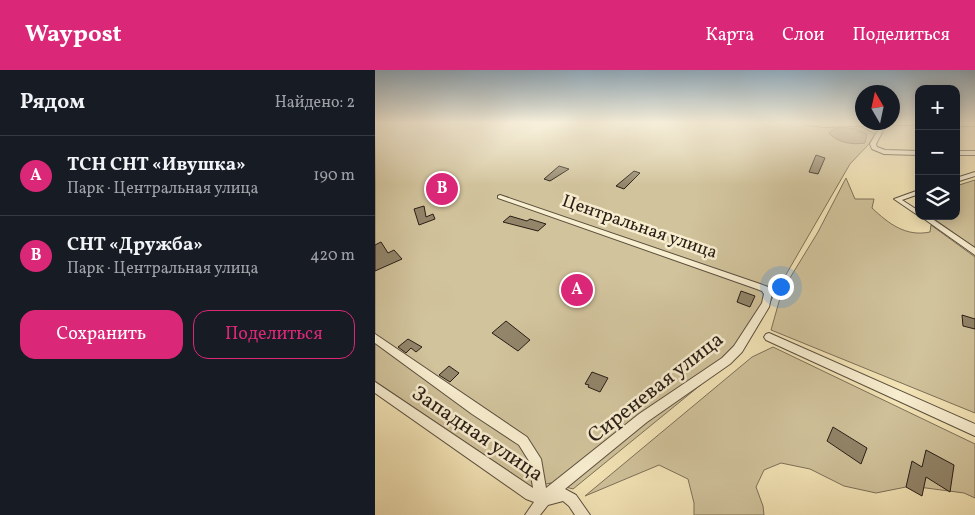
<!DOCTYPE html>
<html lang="ru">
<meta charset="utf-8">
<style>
body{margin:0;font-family:Vollkorn,serif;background:#242831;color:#f1f3f6}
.controls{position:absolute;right:15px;top:15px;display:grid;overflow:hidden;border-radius:10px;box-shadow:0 2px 12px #0003}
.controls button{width:45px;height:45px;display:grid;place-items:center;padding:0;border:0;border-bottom:1px solid #363941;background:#171b24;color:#f1f3f6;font:25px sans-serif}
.compass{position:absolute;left:480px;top:15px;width:45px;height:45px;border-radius:50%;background:#171b24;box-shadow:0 2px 12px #0003;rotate:351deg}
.you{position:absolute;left:405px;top:216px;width:18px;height:18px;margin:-12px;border:4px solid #fff;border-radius:50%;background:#1a73e8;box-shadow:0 0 0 8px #1a73e833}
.badge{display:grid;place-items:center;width:32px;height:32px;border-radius:50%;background:#db2777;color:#fff;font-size:16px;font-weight:700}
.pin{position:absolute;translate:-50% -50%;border:2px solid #fff;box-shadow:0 1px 5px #0006}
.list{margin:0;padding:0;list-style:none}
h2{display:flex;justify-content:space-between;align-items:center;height:65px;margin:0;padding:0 20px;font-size:21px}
h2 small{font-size:16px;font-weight:400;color:#9ea1a6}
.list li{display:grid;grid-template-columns:32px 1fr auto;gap:15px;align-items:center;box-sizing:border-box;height:80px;padding:0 20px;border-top:1px solid #363941}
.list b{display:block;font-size:19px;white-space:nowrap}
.list p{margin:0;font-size:16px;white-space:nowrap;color:#9ea1a6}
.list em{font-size:16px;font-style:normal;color:#9ea1a6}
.actions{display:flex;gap:10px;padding:15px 20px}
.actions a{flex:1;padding:11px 0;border:1px solid #db2777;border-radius:15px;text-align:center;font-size:18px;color:#db2777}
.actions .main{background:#db2777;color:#fff}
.icon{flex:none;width:28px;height:28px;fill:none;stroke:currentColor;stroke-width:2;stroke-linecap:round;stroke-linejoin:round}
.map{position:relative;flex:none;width:600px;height:445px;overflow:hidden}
header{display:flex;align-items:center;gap:30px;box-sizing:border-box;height:70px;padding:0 25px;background:#db2777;color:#fff}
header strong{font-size:24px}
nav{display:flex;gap:28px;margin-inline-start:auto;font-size:18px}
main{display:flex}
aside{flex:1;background:#171b24}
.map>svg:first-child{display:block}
</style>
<header>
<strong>Waypost</strong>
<nav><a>Карта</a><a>Слои</a><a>Поделиться</a></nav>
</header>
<main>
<aside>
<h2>Рядом<small>Найдено: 2</small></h2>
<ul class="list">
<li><span class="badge">A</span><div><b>ТСН СНТ «Ивушка»</b><p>Парк · Центральная улица</p></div><em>190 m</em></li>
<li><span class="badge">B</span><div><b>СНТ «Дружба»</b><p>Парк · Центральная улица</p></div><em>420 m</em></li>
</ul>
<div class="actions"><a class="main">Сохранить</a><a>Поделиться</a></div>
</aside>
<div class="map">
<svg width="600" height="445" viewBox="0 0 600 445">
<rect width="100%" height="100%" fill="#f4e5b7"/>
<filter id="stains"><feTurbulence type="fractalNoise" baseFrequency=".004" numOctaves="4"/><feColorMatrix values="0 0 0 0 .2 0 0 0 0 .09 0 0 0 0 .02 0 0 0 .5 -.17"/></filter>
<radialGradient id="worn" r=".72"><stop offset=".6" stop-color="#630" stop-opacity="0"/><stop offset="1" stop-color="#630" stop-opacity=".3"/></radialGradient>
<g fill="#d1c39c" stroke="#7c7059">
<polygon points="0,53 480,53 500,64 493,75 475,94 372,272 355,291 198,419 176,413 157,417 0,311"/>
<path d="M471,108L480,129H499L497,138C514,154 531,167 555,162L556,155L600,187V343L396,260L407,221L443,162Z"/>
<polygon points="600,110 600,178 555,146 581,146 581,116"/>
<polygon points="398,277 600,374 600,428 589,423 536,416 501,423 469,416 435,399 406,393 389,400 381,417 388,436 389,445 319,445 319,433 313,409 284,395 210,426 377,287"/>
</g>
<path fill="#afa180" stroke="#796c56" d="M466,57L480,59L492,64L490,73C477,75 463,73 454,63L459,59Z"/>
<g fill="#92856a" stroke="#281d16">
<polygon points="441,85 450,88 443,104 434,102"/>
<polygon points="184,96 194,99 175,111 169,109"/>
<polygon points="259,101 265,103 249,119 241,116"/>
<polygon points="49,136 51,147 58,144 60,149 44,155 39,139"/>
<polygon points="135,146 152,151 155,149 171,154 163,161 128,152"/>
<polygon points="6,172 13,183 19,180 27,189 0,201 0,175"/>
<polygon points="203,213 213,217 205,227 194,223"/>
<polygon points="366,221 380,226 375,237 362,232"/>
<polygon points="587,245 600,249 600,259 588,256"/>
<polygon points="131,251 155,270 143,281 117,263"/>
<polygon points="33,269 47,277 41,282 36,278 31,283 23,277"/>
<polygon points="74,296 84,303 75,312 64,305"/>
<polygon points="217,302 233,308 225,322 213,317 214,315 210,314"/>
<polygon points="458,357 492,378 486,394 452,371"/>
<polygon points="551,380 579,395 575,422 551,407 547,426 531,417 537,391 547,397"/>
</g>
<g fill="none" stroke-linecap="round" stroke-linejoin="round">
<defs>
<g id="minor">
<polygon points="429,53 544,53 544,55 511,55 501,74 502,77 510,80 544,81 544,85 509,84 497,79 495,74 506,55 451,57 432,55"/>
<rect x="581" y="53" width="19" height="3"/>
<rect x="581" y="81" width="19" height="4"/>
<polygon points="600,102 600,106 581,112 581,108"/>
<polygon points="544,120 544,124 527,130 544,141 544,146 519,129"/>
<polygon points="125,125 385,214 393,217 397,223 394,237 367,282 355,294 272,352 190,419 201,425 215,445 200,445 194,436 188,431 173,435 165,445 150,445 159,432 151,429 0,323 0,312 158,418 154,391 144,375 97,344 0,273 0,264 152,367 166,389 171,418 264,344 347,288 359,276 387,233 389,224 387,221 379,218 123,128 123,126"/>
<polygon points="545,146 553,146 600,178 600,185"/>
<polygon points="394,263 600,354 600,366 391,270 389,267 391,264"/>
</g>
</defs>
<use href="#minor" stroke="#5b4f3e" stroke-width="2"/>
<use href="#minor" fill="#f8eed0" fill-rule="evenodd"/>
</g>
<linearGradient id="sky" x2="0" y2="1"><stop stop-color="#91acbe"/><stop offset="0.46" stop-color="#faf3df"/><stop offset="1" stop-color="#faf3df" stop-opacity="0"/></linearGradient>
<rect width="600" height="115" fill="url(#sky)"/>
<g text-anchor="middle" stroke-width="5" stroke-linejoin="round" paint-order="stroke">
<g font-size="18" fill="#281d16" stroke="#f8eed0">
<text transform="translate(265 156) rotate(19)" y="6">Центральная улица</text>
</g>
<g font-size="21" fill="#281d16" stroke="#f8eed0">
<text transform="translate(280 317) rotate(-38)" y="7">Сиреневая улица</text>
<text transform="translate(103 363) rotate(34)" y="7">Западная улица</text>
</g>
</g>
<rect width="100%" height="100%" filter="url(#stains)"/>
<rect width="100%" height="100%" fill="url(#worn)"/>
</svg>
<div class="controls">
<button>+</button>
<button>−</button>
<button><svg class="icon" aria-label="layers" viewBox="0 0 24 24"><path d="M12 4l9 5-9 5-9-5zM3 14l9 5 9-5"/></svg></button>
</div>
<svg class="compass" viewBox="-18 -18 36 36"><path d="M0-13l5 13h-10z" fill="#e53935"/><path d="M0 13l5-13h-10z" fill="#9ea1a6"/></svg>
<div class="you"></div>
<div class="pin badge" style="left:202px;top:220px">A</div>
<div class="pin badge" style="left:67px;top:119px">B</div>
</div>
</main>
